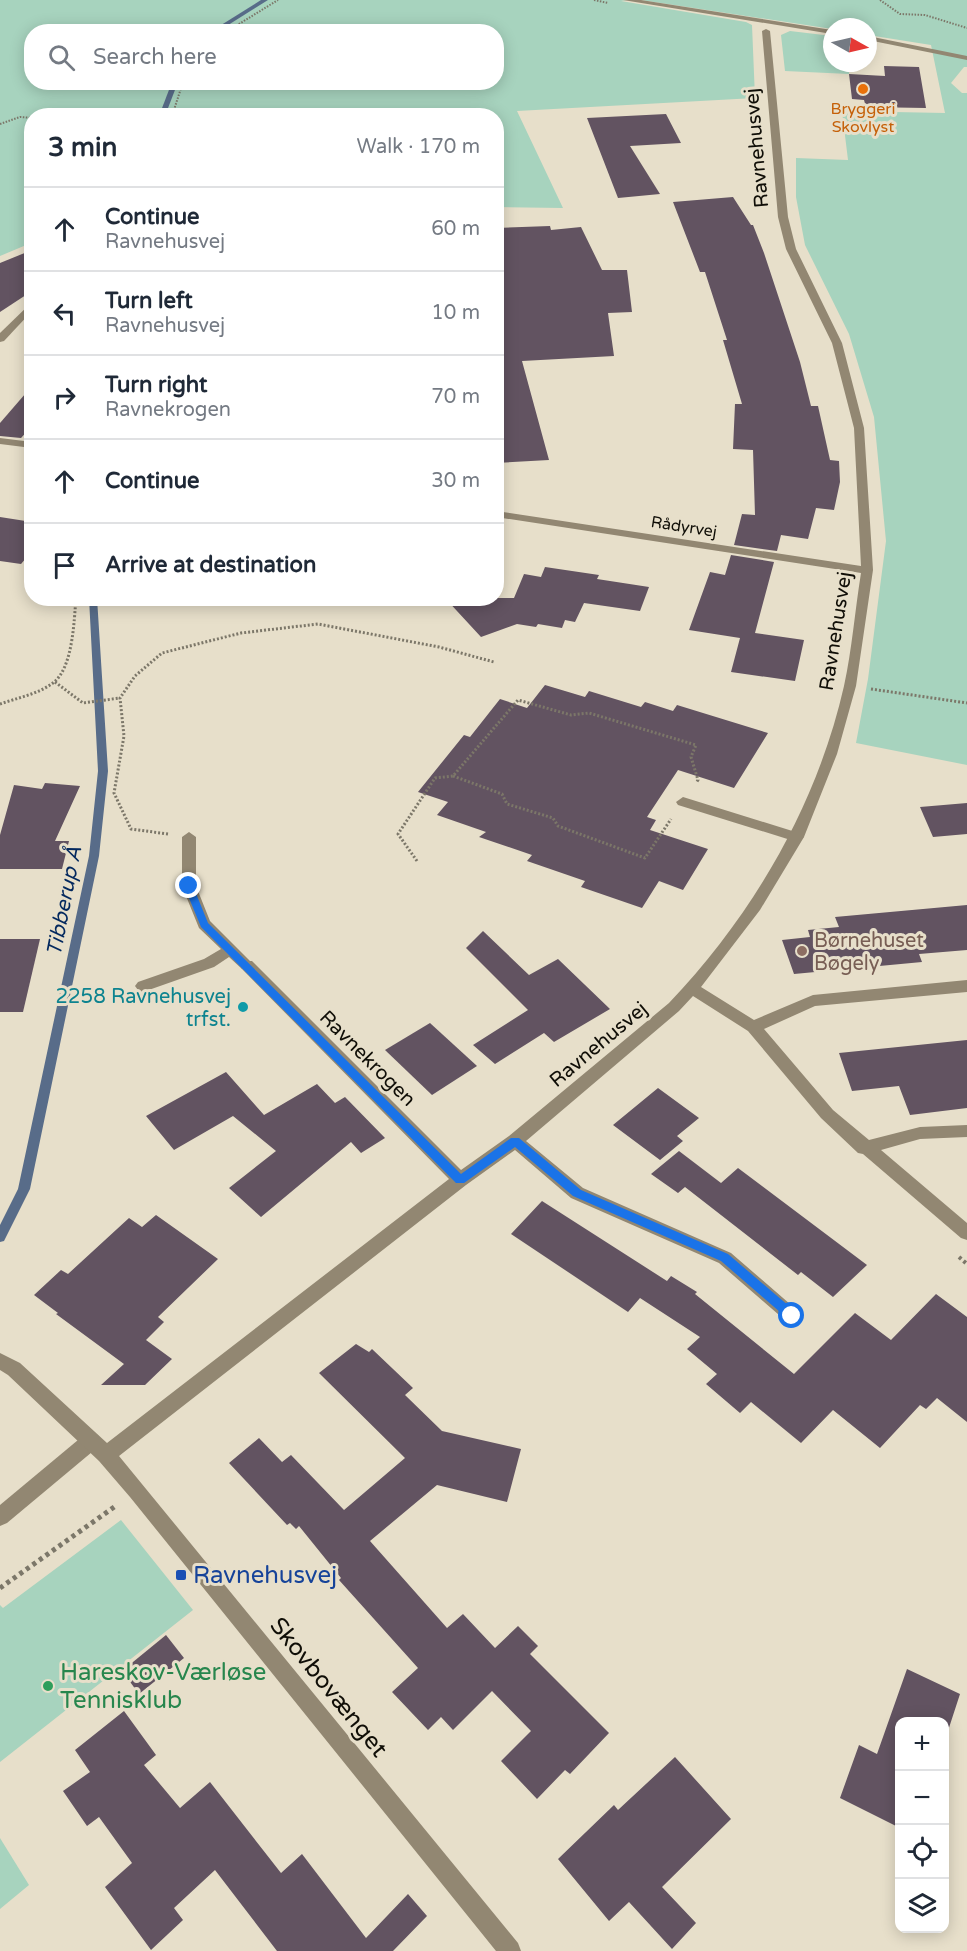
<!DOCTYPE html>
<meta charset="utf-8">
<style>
body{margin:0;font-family:"Varela Round",sans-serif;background:#f6f6f7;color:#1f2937}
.controls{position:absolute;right:18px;bottom:18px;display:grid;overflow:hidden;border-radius:12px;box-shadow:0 3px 15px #0003}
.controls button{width:54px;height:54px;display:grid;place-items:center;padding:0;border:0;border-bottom:2px solid #e0e1e3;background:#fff;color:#1f2937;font:30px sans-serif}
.compass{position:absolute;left:823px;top:18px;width:54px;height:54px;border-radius:50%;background:#fff;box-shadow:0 3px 15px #0003;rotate:98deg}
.stop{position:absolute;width:18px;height:18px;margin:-14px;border:4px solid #1a73e8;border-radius:50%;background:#fff}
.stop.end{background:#1a73e8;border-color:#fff;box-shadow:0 2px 6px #0008}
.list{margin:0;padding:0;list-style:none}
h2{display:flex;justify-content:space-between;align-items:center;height:78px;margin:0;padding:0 24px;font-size:26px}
h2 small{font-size:20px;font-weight:400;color:#747a83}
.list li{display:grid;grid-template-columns:39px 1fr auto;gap:18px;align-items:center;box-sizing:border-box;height:84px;padding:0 24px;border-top:2px solid #e0e1e3}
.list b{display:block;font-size:22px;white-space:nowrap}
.list p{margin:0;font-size:20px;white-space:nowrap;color:#747a83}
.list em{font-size:20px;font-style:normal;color:#747a83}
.icon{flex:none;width:33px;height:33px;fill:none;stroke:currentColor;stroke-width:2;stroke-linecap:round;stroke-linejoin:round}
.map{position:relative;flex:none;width:967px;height:1951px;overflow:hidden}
.search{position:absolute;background:#fff;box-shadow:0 3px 15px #0003;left:24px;top:24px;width:480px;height:66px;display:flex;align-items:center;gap:15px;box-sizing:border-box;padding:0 21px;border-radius:24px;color:#747a83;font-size:22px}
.panel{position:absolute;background:#fff;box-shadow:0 3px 15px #0003;left:24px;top:108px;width:480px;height:498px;border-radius:24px}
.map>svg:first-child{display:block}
</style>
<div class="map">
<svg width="967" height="1951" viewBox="0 0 967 1951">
<rect width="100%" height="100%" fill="#e7dfca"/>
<g fill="#a7d3be" fill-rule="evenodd">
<path d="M0,0H627L621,1L746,22L752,25L755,98L517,111L563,208L497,207L496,116H32L31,243L0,256ZM32,32H496V82H32Z"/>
<polygon points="641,0 967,0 967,67 964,67 951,83 962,93 967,93 967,765 856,743 868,679 886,541 874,417 849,334 805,245 796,197 796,158 848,160 842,111 945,113 931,45 868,35 868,27 832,27 832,29"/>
<polygon points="790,31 832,36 832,63 849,63 849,74 785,71 781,35"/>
<polygon points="121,1520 193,1610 0,1762 0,1605 3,1608"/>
<polygon points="0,1838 29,1885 0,1909"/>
</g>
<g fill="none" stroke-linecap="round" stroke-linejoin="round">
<g fill="#586c89" fill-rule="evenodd">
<polygon points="261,0 268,0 217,32 210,32"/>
<polygon points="172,82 178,82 165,116 159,116"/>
<polygon points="89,598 97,598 108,771 99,856 30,1189 4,1241 0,1242 0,1225 18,1189 89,856 98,771"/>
</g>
</g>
<g fill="#625361">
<polygon points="884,66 919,67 926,108 866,107 864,100 852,99 849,74 885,76"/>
<polygon points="666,114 681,143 630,146 660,194 618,198 587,118"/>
<polygon points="733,197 751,225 753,225 764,253 800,362 811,406 818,406 830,460 839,461 840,482 834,510 816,508 808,539 781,535 777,551 734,545 742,514 755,515 753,450 733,449 735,404 742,404 723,340 727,340 705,272 700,272 673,202"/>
<polygon points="550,226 551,230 581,227 602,270 627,270 632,312 608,313 614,356 522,361 549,460 496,463 496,228"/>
<polygon points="32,250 32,291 0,312 0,263"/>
<polygon points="32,386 32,426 21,438 0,436 0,423"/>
<polygon points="0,517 32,522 32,551 21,564 0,561"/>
<polygon points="731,555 774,562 755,633 804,640 795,681 731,672 740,638 689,630 710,572 725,575"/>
<polygon points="545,567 599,575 597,579 649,587 640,611 584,603 575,622 565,620 562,628 538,624 536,627 517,624 481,637 445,598 514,598 524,574 541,577"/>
<polygon points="545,685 585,697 589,691 641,707 645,702 673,711 677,705 768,733 734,788 678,770 647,817 656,820 650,830 708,849 683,890 659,881 642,908 581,887 585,881 527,861 532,855 479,837 486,832 437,815 448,802 418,792 464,735 470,737 500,699 527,708"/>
<polygon points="45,783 80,786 55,841 69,841 62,869 0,869 0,835 14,785 42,789"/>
<polygon points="967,803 967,834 933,837 920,807"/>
<polygon points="967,905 967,950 919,954 922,962 794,974 782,940 810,937 808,930 839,927 835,917"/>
<polygon points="483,931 529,975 558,959 610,1009 554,1042 544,1033 495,1064 473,1045 528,1010 466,948"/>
<polygon points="0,939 40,939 23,1012 0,1012"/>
<polygon points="430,1023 477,1066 432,1095 385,1050"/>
<polygon points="967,1040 967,1108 910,1115 899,1086 852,1091 839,1053"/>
<polygon points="226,1072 264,1115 317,1084 335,1103 345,1097 385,1138 361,1153 351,1142 261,1217 229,1188 276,1151 233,1116 174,1150 146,1116"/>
<polygon points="658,1088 699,1118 677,1136 683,1141 660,1160 613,1125"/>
<polygon points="679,1151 721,1183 738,1168 867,1265 833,1297 801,1272 798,1275 685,1187 678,1193 651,1174"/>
<polygon points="542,1201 667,1281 671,1276 697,1292 695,1294 794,1374 855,1313 891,1340 936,1294 967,1317 967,1422 937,1398 926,1409 920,1405 880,1448 833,1410 801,1443 751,1402 740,1413 706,1384 717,1374 687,1349 700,1337 640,1298 628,1312 511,1234"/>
<polygon points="156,1215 218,1259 158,1317 164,1322 146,1340 172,1359 145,1385 101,1385 124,1364 56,1314 58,1313 34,1295 61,1270 68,1274 129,1218 142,1227"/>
<polygon points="356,1344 369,1352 372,1349 413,1388 405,1395 442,1431 521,1449 507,1502 437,1485 370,1541 447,1628 463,1614 495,1648 518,1626 538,1646 530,1654 609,1733 570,1774 565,1770 537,1799 501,1761 531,1731 492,1691 453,1730 441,1717 428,1730 392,1692 418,1668 339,1580 341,1578 299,1526 296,1529 290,1523 287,1525 229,1463 259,1438 282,1462 291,1455 344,1510 405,1458 319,1373"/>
<polygon points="166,1635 184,1658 139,1694 122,1671"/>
<polygon points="907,1669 960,1694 945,1740 945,1722 900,1722 900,1828 840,1798 859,1745 877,1754"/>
<polygon points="124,1711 156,1755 144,1765 180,1808 210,1782 281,1873 302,1854 366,1938 408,1894 427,1916 393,1951 277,1951 215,1870 174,1908 183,1920 151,1950 105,1887 132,1863 99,1817 87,1826 63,1791 90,1772 75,1750"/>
<polygon points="675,1757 731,1819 662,1887 696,1923 672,1949 629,1902 609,1921 558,1859 614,1805 618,1810"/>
</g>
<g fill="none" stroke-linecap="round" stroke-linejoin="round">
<g stroke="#7c7769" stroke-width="2" stroke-dasharray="1.5 1.5" stroke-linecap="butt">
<polyline points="594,0 608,3"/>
<polyline points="880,0 900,14 925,15 967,28"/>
<polyline points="226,32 278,0"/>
<polyline points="172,116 183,82"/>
<polyline points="0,124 20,117 32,118"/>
</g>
<g stroke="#7c7769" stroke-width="3" stroke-dasharray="2 2" stroke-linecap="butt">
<polyline points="55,682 83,703 120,698"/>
<polyline points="871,689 967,703"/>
<path d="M0,704C17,698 38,694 53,683C73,668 74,621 76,598"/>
<polyline points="453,776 502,794 507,804 553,818 558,826 645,858 671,819"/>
<polyline points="168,834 131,829 114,793 124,736 120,698 135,676 162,653 241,633 318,624 439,647 494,662"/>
<polyline points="417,861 398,834 435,778 453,776 518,700 571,715 589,713 696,745 691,757 698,780 696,783"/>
</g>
<polyline stroke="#7c7769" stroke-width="4" stroke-dasharray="3 3" stroke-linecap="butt" points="959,1257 967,1264"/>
<polyline stroke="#7c7769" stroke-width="5" stroke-dasharray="4 4" stroke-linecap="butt" points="0,1588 117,1505"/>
<g fill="#928772" fill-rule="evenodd">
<polygon points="683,797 802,834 804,837 797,842 678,805 676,802"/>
<polygon points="189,832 196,837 196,886 210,921 254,965 252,969 242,969 229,957 214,967 143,992 138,990 135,986 138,982 204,959 221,949 199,928 182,886 182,837"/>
<polygon points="91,1433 98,1435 100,1441 98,1447 7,1523 0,1526 0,1505 84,1435"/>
</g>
<g fill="#928772" fill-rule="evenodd">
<path d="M766,29L770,31L788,217L796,249L842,343L864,428L873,570L856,686L837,754L804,837L760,910L701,987L754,1020L813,995L967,980V992L815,1006L764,1029L833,1110L869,1140L920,1127L967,1125V1137L920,1139L881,1150L967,1223V1240L961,1238L863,1154L858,1153L821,1118L748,1031L693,996L679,1011L526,1141L583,1188L731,1253L798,1311L801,1316L798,1321L792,1324L786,1321L719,1263L571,1198L515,1150L466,1185L119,1456L518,1943L521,1951H496L130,1497L99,1461L8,1375L0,1370V1353L20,1363L107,1443L449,1179L242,969L240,965L242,961H252L461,1170L509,1136L669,1003C753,915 817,805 844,686C852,649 855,610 861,573L496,517V511L861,566L854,428L832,343L786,249L778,217L762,31Z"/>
<polygon points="32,302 32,311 4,341 0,342 0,333"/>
<polygon points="0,438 32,442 32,448 0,444"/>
</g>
<g fill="#928772" fill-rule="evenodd">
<polygon points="623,0 641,0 832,30 832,34"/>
<polygon points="868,36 967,56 967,60 868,40"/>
</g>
</g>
<polygon fill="#1a73e8" points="189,883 193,886 208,923 461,1174 511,1138 519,1138 581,1190 728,1254 796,1312 796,1319 788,1319 721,1261 573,1196 515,1147 464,1183 456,1183 201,927 184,886"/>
<circle fill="#e8710a" stroke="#e7dfca" stroke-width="2" cx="863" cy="89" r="6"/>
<circle fill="#8d6e63" stroke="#e7dfca" stroke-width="2" cx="802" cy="951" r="6"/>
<circle fill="#0f9aa8" stroke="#e7dfca" stroke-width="2" cx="243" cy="1007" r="6"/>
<rect fill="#1a4fb4" stroke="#e7dfca" stroke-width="2" x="175" y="1569" width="12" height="12" rx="3"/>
<circle fill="#2e9e5b" stroke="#e7dfca" stroke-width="2" cx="48" cy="1686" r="6"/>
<g text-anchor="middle" stroke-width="6" stroke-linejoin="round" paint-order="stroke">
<g font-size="16" fill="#c56008" stroke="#e7dfca">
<text x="863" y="114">Bryggeri<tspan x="863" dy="18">Skovlyst</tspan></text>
</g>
<g font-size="16" fill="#100e07" stroke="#e7dfca">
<text transform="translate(684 526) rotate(9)" y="6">Rådyrvej</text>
</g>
<g font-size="20" fill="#100e07" stroke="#e7dfca">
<text transform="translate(756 148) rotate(-95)" y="7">Ravnehusvej</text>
<text transform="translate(835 631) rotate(-81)" y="7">Ravnehusvej</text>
<text transform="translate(598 1044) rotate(-40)" y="7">Ravnehusvej</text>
<text transform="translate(368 1058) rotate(45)" y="7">Ravnekrogen</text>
</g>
<g font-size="20" fill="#785e54" stroke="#e7dfca" text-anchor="start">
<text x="814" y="947">Børnehuset<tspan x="814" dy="23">Bøgely</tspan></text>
</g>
<g font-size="20" fill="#0d838f" stroke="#e7dfca" text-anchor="end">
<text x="231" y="1003">2258 Ravnehusvej<tspan x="231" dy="23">trfst.</tspan></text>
</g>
<g font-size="21" font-style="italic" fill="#03285e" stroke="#e7dfca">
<text transform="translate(64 901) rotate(-79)" y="7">Tibberup Å</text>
</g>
<g font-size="24" fill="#164399" stroke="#e7dfca" text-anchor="start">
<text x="193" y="1583">Ravnehusvej</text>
</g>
<g font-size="24" fill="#27864d" stroke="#e7dfca" text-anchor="start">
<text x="60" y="1680">Hareskov-Værløse<tspan x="60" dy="28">Tennisklub</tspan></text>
</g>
<g font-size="24" fill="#100e07" stroke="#e7dfca">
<text transform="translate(329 1687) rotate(51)" y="8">Skovbovænget</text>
</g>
</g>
</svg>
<div class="controls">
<button>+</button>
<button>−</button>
<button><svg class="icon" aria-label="locate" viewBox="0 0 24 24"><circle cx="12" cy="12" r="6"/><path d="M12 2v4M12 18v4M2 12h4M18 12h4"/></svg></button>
<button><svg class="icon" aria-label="layers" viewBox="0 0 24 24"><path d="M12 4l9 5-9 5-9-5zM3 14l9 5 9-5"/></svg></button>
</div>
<svg class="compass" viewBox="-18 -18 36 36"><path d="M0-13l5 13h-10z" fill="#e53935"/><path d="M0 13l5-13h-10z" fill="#747a83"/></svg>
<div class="stop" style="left:792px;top:1316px"></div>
<div class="stop end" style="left:189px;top:886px"></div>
<div class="search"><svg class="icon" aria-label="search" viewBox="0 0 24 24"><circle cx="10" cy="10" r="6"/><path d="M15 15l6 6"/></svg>Search here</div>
<section class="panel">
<h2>3 min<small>Walk · 170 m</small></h2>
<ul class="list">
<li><svg class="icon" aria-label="ahead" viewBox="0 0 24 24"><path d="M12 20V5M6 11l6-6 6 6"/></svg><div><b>Continue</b><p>Ravnehusvej</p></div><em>60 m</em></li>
<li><svg class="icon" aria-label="left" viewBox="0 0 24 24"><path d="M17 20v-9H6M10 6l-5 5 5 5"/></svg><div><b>Turn left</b><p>Ravnehusvej</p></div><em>10 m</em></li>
<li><svg class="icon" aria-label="right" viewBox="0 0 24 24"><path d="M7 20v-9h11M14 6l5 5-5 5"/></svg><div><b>Turn right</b><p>Ravnekrogen</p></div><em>70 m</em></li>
<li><svg class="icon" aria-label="ahead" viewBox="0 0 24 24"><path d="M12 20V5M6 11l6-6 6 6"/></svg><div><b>Continue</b></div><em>30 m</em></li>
<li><svg class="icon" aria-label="arrive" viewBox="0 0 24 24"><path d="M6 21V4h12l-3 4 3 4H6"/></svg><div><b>Arrive at destination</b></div></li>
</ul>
</section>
</div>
